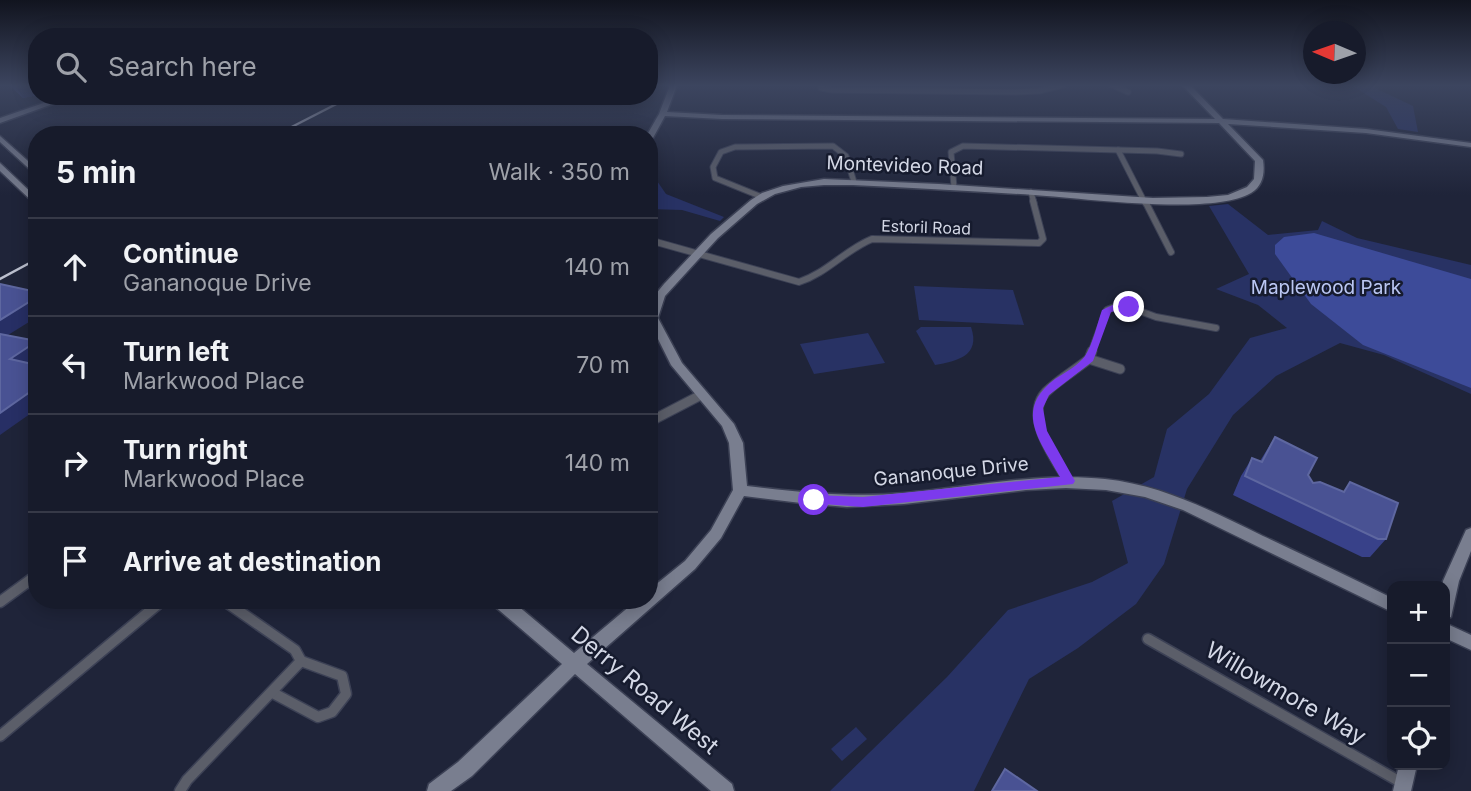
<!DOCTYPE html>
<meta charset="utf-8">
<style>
body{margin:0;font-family:Inter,sans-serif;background:#242837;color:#f1f3f6}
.controls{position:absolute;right:21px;bottom:21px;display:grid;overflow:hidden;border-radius:14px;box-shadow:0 4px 18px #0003}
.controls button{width:63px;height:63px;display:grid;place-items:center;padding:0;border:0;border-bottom:2px solid #363947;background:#171b2b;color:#f1f3f6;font:35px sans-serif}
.compass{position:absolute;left:1303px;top:21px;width:63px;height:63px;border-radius:50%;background:#171b2b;box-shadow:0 4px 18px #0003;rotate:272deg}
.stop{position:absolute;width:21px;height:21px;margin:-16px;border:5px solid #7c3aed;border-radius:50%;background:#fff}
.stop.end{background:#7c3aed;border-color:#fff;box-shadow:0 2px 7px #0008}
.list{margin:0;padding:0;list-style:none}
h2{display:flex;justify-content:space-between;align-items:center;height:91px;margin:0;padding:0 28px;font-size:30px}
h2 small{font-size:23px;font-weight:400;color:#9ea1a9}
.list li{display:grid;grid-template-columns:46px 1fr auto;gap:21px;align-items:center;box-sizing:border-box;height:98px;padding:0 28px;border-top:2px solid #363947}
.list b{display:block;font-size:26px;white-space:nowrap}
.list p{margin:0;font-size:23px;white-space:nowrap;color:#9ea1a9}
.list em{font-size:23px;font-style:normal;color:#9ea1a9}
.icon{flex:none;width:38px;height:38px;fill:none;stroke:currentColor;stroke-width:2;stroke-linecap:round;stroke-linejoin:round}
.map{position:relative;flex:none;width:1471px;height:791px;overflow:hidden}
.search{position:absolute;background:#171b2b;box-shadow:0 4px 18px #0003;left:28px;top:28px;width:630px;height:77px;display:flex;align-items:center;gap:18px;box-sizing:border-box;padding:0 24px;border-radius:28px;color:#9ea1a9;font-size:26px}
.panel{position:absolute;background:#171b2b;box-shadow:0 4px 18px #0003;left:28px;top:126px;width:630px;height:483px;border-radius:28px}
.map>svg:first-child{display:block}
</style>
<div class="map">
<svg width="1471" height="791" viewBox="0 0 1471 791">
<rect width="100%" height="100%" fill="#1f2439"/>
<g fill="#283264">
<polygon points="1351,85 1375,85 1375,88 1413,106 1418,132 1398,129 1386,107"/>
<polygon points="649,176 655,178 666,194 724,217 720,221 682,210 649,209"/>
<polygon points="1228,204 1268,235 1318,230 1322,221 1357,238 1471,265 1471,394 1384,355 1340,343 1276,376 1233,415 1187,489 1164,564 1136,604 1078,648 1029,679 974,791 830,791 947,677 1008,610 1092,582 1128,563 1112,501 1154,477 1167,429 1209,394 1250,338 1287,328 1258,305 1216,289 1249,274 1209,206"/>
<polygon points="914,286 1013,290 1024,325 919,320"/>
<path d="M921,327H971C981,356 957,361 935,365L916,331Z"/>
<polygon points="868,333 885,363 814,374 800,344"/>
<polygon points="856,727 867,739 842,761 831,749"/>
</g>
<polygon fill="#3d4b99" points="1314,233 1471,279 1471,388 1363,345 1311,304 1275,254 1275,245 1284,237"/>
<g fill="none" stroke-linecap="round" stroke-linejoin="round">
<defs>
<g id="street-far3">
<polyline points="821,85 821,88 832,90 1015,92 1039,91 1063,85"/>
<polyline points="1112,85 1128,92"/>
<polyline points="1118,150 1145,203"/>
<polyline points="954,187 951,152 963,146 1157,151 1181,154"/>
<polyline points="1031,192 1034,203"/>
<polyline points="762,197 715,178 713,167 721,152 735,147 833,146 846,156 854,182"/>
</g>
<g id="street-far2">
<polyline points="1145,201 1171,252"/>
<path d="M649,240L799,282C827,273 845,250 872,239L1039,243L1043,239L1033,201"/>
<polyline points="1091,353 1107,310 1117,306 1129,307 1156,317 1216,328"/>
</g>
<g id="street-far1">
<polyline points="1089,359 1120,369"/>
<polyline points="649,422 701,395"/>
<path d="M1068,481C1055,458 1023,417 1046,392C1058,380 1075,370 1089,359L1092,351"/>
</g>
<g id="street">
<polyline points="0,602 37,575"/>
<polyline points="1148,639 1404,784"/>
<polyline points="273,693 318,717 332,712 346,694 342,676 301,661"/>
<polyline points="0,736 163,600"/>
<polyline points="180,791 187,780 301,661 295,650 223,600"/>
</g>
<g id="secondary">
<path d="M670,85H677L667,112L722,115L1215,119L1182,85H1190L1223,119L1366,129L1471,143V147L1366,133L1228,124L1263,160C1265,173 1263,186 1251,193C1212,216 1082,198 1034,195C974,191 913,188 853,185H824L801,187L775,194L757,204L718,238L665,296L658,318L682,363L734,424L743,443L747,486C800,492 851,498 905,493C971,487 1038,472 1105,479C1162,485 1212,511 1263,536C1306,556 1349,577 1392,598V612L1183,510L1145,497L1106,490L1066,488L1026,490L904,504L847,507L801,503L744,496L721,538L695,569L587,664L732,784L734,791H711L575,674L472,776L451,791H427L429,784L458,762L562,664L493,605L491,600H511L574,653L637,600H649V590L685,561L711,530L733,490L729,443L722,426L671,365L649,321V312L655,295L664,284L711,234L751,200L762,193L783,186L824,179L939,184L1153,198L1207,197L1228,195L1247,187L1254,179L1255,161L1219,123L722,119L665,116L653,138L649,140V135H647L659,114Z"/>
<polygon points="64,96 75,96 0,123 0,118"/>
<polygon points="0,136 37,169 37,176 0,142"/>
<polygon points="0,163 37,198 37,206 0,171"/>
<polygon points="1471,528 1471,551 1459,581 1451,617 1445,619 1443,581 1466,530"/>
<polygon points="1445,623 1471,635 1471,650 1445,638"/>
<polygon points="1399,765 1417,765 1411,791 1393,791"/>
</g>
</defs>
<use href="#street-far3" stroke="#3c4155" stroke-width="7"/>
<use href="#street-far2" stroke="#3c4155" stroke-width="8"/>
<use href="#street-far1" stroke="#3c4155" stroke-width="11"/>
<use href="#street" stroke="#3c4155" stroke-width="13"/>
<use href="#secondary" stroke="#3c4155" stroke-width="3"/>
<use href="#street-far3" stroke="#5b5e69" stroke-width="5"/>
<use href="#street-far2" stroke="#5b5e69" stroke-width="6"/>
<use href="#street-far1" stroke="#5b5e69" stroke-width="9"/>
<use href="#street" stroke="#5b5e69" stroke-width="10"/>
<use href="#secondary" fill="#797e8f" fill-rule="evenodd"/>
<g stroke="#bcc0cf" stroke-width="2.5">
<polyline points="276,135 352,96"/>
<polyline points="0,279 37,259"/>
</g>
</g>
<g fill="#384189">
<polygon points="9,85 37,85 37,95 23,98"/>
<polygon points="1275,437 1313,483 1343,492 1350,482 1386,539 1370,557 1362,557 1233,495 1241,476 1252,458 1260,461"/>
</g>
<g fill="#272f65">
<polygon points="15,85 37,85 37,95 23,98"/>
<polygon points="37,297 37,317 0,340 0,320"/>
<polygon points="37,341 37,361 20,373 10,359"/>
<polygon points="37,387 37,409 0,435 0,413"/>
</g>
<g fill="#495293" stroke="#5e67a0" stroke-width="2">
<polygon points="0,284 37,292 37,297 0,320"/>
<polygon points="0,334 37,341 10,359 37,365 37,387 0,413"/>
<polygon points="1275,437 1317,458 1308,475 1313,483 1320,482 1344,492 1350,482 1398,503 1386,539 1378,539 1245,476 1252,458 1262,462"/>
<polygon points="1005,769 1037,791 992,791"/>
</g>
<linearGradient id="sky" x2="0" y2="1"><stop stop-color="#11141f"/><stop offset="0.44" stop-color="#3c455f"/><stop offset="1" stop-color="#3c455f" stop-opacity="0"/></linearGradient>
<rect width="1471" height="195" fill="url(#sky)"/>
<path fill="#7c3aed" d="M1117,303L1134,307L1111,312L1093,361L1049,395L1043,408L1047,431L1075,481L1073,484L863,507L810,503V496L814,495L863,497L1060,477C1040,440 1013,411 1055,379C1064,373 1079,365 1085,356C1093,344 1097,324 1102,310Z"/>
<g text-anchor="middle" stroke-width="5" stroke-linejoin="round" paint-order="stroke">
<g font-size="16" fill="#d4d8e6" stroke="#161b2e">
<text transform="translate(926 227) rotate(2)" y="6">Estoril Road</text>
</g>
<g font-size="19" fill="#d4d8e6" stroke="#161b2e">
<text transform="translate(905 165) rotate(2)" y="7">Montevideo Road</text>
<text transform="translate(951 471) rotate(-6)" y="7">Gananoque Drive</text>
</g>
<g font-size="19" fill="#bbc7f3" stroke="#161b2e">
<text x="1326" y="294">Maplewood Park</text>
</g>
<g font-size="23" fill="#d4d8e6" stroke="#161b2e">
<text transform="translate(645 690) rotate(40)" y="8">Derry Road West</text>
<text transform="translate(1286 693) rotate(30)" y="8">Willowmore Way</text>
</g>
</g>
</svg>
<div class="controls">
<button>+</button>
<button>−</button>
<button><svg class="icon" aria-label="locate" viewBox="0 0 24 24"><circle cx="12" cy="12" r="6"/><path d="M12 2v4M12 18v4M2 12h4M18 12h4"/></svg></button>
</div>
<svg class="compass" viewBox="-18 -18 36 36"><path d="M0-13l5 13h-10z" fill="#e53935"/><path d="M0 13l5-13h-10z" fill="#9ea1a9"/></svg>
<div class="stop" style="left:814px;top:500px"></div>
<div class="stop end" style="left:1129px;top:307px"></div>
<div class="search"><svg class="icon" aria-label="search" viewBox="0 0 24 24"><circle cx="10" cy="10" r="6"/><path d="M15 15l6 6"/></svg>Search here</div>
<section class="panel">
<h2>5 min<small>Walk · 350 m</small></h2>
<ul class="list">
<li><svg class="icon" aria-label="ahead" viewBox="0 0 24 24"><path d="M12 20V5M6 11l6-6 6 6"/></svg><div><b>Continue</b><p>Gananoque Drive</p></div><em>140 m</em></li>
<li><svg class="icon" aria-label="left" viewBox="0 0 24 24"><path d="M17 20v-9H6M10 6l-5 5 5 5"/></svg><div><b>Turn left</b><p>Markwood Place</p></div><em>70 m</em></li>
<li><svg class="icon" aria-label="right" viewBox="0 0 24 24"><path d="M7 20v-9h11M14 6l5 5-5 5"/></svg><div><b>Turn right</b><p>Markwood Place</p></div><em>140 m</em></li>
<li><svg class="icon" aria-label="arrive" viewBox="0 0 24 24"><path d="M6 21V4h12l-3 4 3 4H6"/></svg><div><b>Arrive at destination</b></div></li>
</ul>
</section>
</div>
